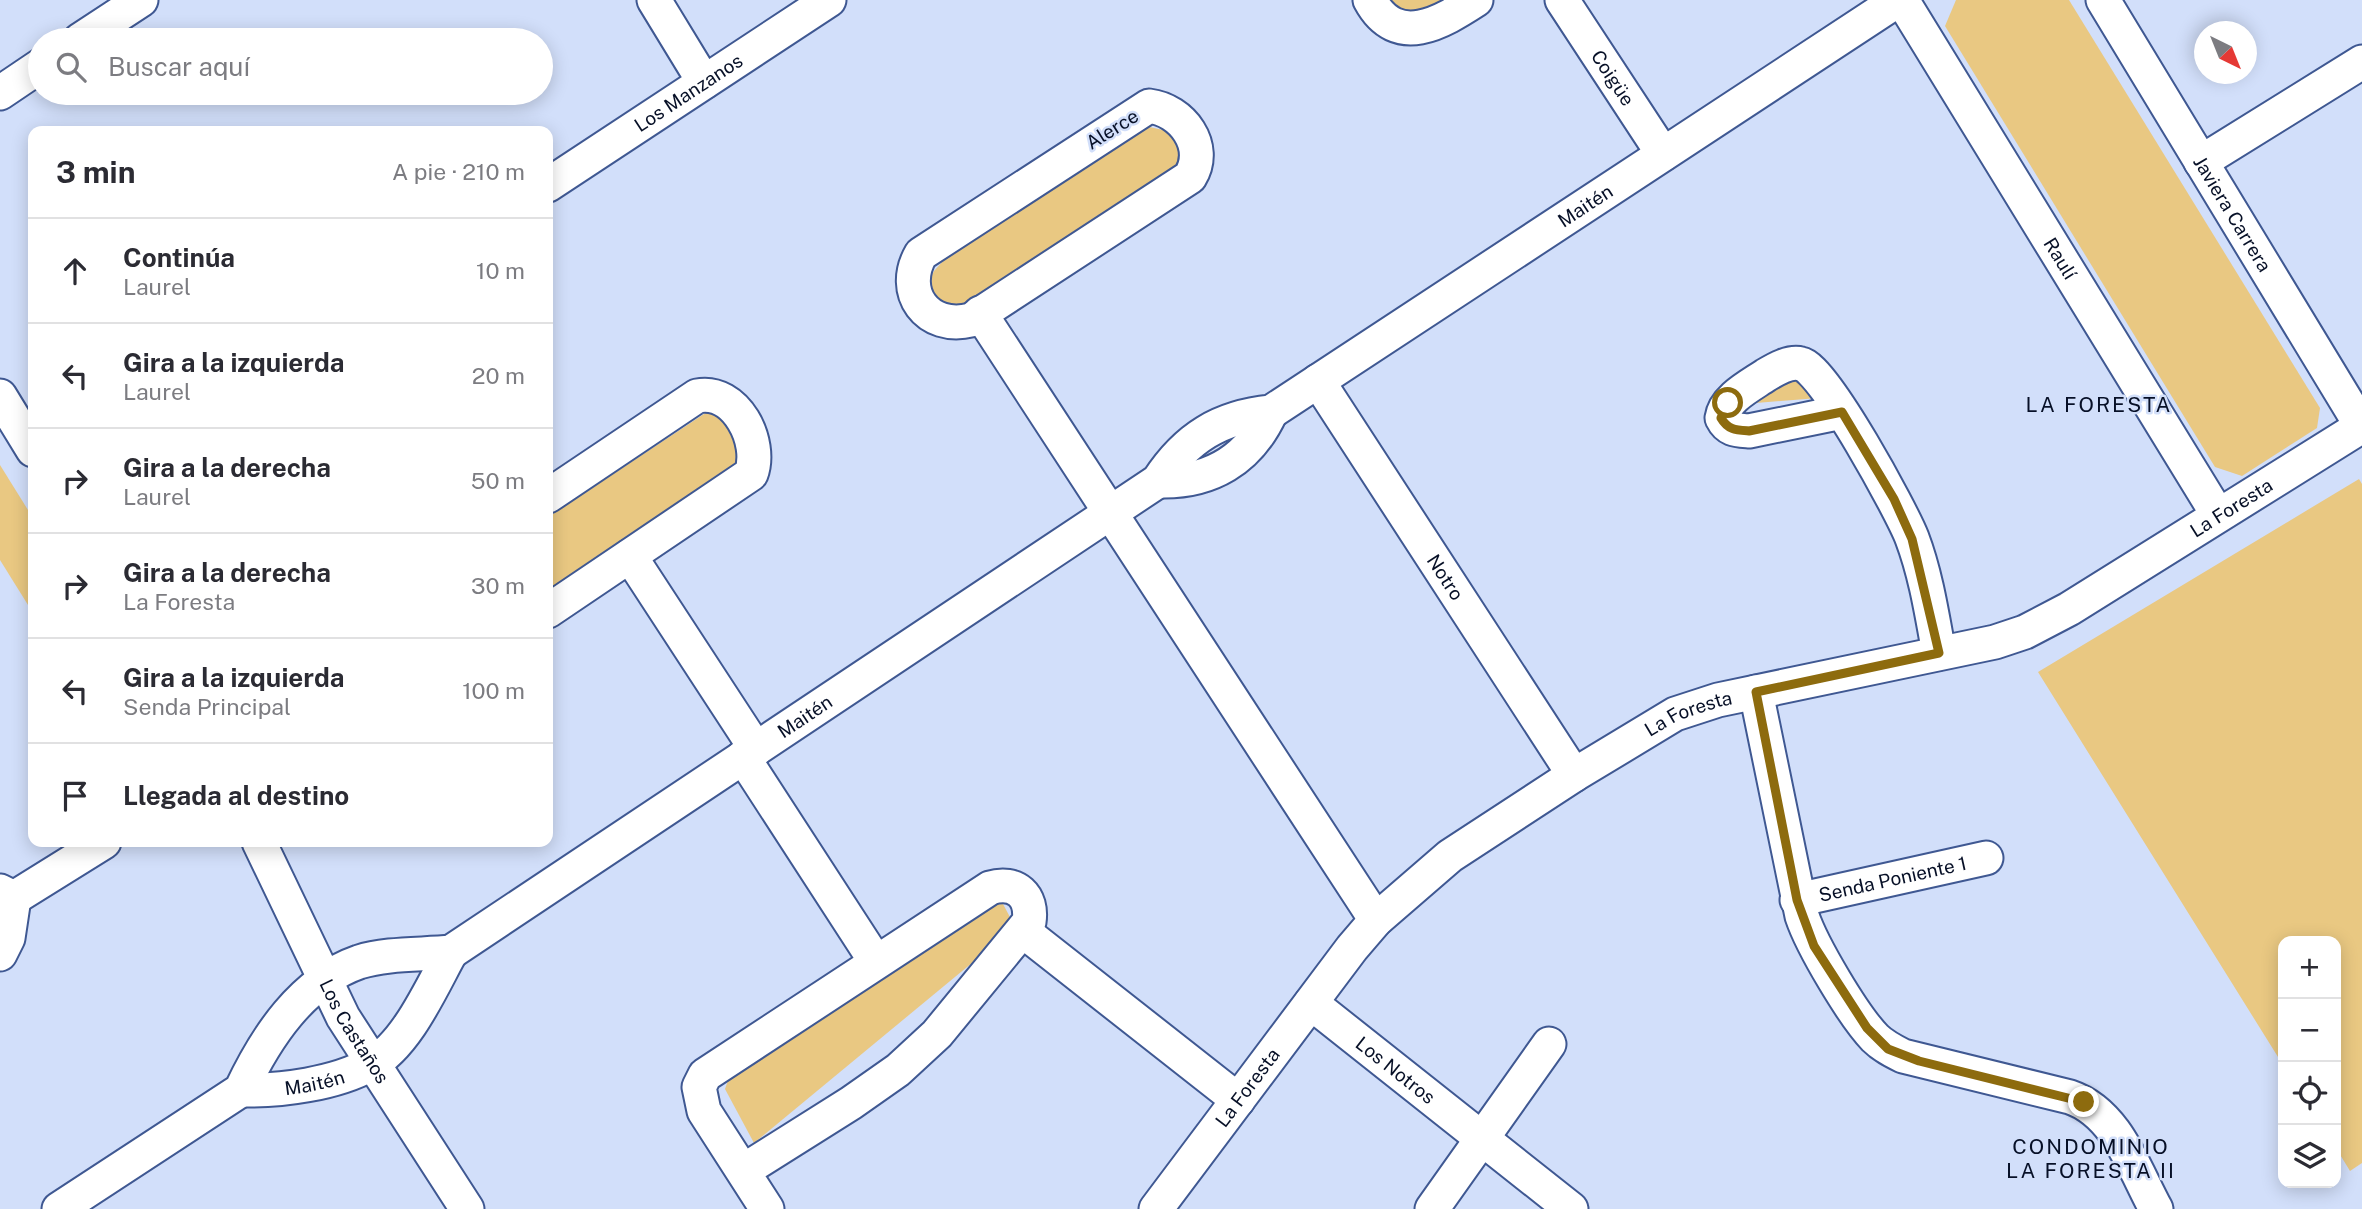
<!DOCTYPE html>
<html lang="es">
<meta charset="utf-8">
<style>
body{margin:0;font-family:"Public Sans",sans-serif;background:#f7f7f7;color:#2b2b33}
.controls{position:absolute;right:21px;bottom:21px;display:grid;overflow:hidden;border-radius:14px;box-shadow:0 4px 18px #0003}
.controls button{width:63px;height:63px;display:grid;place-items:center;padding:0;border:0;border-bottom:2px solid #e1e1e2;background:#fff;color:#2b2b33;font:35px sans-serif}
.compass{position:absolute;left:2194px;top:21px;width:63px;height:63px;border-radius:50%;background:#fff;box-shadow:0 4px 18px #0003;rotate:137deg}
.stop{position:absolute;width:21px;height:21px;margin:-16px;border:5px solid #8d6b0e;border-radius:50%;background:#fff}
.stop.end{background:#8d6b0e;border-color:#fff;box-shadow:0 2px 7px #0008}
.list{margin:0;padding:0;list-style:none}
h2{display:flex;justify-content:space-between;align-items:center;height:91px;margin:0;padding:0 28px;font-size:30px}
h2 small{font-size:23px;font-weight:400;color:#7c7c81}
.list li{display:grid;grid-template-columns:46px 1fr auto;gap:21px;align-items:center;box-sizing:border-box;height:105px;padding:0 28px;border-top:2px solid #e1e1e2}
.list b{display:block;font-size:26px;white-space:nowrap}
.list p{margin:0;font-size:23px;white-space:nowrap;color:#7c7c81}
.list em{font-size:23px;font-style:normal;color:#7c7c81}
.icon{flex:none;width:38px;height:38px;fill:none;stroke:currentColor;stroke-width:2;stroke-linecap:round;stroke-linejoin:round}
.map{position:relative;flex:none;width:2362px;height:1209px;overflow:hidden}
.search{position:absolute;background:#fff;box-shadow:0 4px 18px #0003;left:28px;top:28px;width:525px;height:77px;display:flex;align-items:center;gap:18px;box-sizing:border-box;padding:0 24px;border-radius:38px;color:#7c7c81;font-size:26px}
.panel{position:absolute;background:#fff;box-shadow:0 4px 18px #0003;left:28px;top:126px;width:525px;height:721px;border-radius:14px}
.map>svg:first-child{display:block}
</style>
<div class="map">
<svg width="2362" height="1209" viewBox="0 0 2362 1209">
<rect width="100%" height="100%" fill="#d2dffa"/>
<g fill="#e9c882">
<polygon points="1385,0 1445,0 1417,16 1402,13"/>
<polygon points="1956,0 2069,0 2320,408 2317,428 2242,476 2215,467 1945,26"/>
<polygon points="1145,126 1172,132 1183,152 1176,170 954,314 937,302 927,285 934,271 960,242"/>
<polygon points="1799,370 1818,398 1744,404"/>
<polygon points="707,412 721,412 749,445 742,458 548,598 548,517"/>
<polygon points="0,465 33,518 33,613 0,560"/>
<polygon points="2359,479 2362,484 2362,1163 2350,1171 2336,1148 2336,941 2283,941 2283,1065 2038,672"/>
<polygon points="1003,904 1011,919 1007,934 754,1143 725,1089 732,1069 988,905"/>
</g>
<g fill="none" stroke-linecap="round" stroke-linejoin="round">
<defs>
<g id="minor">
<polyline points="654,0 704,82"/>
<path d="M1370,0C1397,50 1442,22 1476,0"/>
<path id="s1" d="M1562,0L1663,154"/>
<path id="s2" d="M1902,0L2218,515"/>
<path id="s3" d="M2103,0L2362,427"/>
<polyline points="80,40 141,0"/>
<polyline points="0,93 40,66"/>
<path d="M1149,106C1182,110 1209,146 1190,177L971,320C927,331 899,292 921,254Z"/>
<polyline points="2201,162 2362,62"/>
<path id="s4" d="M548,185L829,0"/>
<polyline points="980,313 1376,920"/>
<path id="s5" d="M1318,381L1574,775"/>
<polyline points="0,396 33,450"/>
<path d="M1842,412L1749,431C1736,430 1728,430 1722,418C1725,398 1750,386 1766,375C1776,369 1790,361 1801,364C1824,368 1902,512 1912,538C1926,575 1932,615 1939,653"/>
<path d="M1158,481C1210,483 1249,460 1271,412"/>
<path d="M548,496L697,396C736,388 763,442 751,474L548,611"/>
<polyline points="630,556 756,749"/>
<path d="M1756,692L1802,916C1812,946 1853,1015 1875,1038C1883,1046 1893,1051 1903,1056L2070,1097C2117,1113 2134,1169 2156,1209"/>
<polyline points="743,757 876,962"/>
<path id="s6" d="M259,842L343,1017L467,1209"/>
<polyline points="0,891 14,898 8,938 0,954"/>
<polyline points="14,898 104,842"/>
<path id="s7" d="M1797,900L1986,858"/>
<polyline points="1023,931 1238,1100"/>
<path id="s8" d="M1311,1003L1571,1209"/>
<path id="s9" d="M241,1090C281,1091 335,1084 371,1064C407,1045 432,986 451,952"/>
<path d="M743,1171L851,1103L898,1070L937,1034L1029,922C1033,896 1016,880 990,888L705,1075L699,1087L704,1111L767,1209"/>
<path id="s10" d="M59,1209L241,1090C266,1037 302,982 359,962C387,953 422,955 451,952L1158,481C1186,438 1220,417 1271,412L1898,0"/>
<path id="s11" d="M1156,1209L1352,948L1376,920L1450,856L1574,775L1675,714L1718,700L1995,642L2025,632L2069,609L2362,426"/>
<polyline points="1432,1209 1549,1044"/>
</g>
</defs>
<use href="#minor" stroke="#3f5892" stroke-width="37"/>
<use href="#minor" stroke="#fff" stroke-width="33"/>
</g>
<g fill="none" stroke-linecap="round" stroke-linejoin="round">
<path stroke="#8d6b0e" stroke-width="9" d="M1728,403L1721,418C1728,430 1736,430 1749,431L1842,412L1894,499L1912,539L1939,653L1756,692L1797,900L1814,946L1867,1028L1888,1049L1919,1061L2084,1102"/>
</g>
<g text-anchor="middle" stroke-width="5" stroke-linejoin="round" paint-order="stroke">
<g font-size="19" fill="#071027" stroke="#d2dffa">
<text dy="7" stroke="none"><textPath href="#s1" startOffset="93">Coigüe</textPath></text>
<text dy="7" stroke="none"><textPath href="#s4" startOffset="168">Los Manzanos</textPath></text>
<text transform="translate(1112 129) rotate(-32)" y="7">Alerce</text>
<text dy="7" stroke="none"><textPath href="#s10" startOffset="1852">Maitén</textPath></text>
<text dy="7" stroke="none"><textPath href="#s3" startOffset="250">Javiera Carrera</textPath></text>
<text dy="7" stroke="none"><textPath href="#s2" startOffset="303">Raulí</textPath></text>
<text dy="7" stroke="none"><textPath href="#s11" startOffset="1328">La Foresta</textPath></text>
<text dy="7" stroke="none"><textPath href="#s5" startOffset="234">Notro</textPath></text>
<text dy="7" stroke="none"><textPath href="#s11" startOffset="740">La Foresta</textPath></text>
<text dy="7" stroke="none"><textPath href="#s10" startOffset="914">Maitén</textPath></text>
<text dy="7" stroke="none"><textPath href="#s7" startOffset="98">Senda Poniente 1</textPath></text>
<text dy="7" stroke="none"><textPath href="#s6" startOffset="212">Los Castaños</textPath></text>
<text dy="7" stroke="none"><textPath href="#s8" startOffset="108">Los Notros</textPath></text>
<text dy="7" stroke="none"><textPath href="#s9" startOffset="74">Maitén</textPath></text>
<text dy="7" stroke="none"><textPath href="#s11" startOffset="152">La Foresta</textPath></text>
</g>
<g font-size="21" letter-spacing="2" fill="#071027" stroke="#d2dffa">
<text x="2099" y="412">LA FORESTA</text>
<text x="2091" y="1154">CONDOMINIO<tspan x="2091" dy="24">LA FORESTA II</tspan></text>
</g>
</g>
</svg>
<div class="controls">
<button>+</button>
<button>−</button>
<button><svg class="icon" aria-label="locate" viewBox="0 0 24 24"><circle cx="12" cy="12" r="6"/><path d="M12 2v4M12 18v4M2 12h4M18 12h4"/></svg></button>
<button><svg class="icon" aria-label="layers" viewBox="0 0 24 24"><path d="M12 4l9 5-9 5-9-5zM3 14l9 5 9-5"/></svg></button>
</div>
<svg class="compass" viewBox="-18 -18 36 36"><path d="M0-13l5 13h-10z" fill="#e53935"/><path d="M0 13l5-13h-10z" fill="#7c7c81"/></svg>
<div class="stop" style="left:1728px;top:403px"></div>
<div class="stop end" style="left:2084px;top:1102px"></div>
<div class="search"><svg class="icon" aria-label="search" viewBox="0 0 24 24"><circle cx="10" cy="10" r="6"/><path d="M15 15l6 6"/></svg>Buscar aquí</div>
<section class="panel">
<h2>3 min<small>A pie · 210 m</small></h2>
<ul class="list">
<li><svg class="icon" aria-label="ahead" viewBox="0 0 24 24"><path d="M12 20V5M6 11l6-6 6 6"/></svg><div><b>Continúa</b><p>Laurel</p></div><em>10 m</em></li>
<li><svg class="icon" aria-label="left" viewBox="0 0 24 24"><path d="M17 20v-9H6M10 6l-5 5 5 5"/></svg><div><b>Gira a la izquierda</b><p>Laurel</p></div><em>20 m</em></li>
<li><svg class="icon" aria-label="right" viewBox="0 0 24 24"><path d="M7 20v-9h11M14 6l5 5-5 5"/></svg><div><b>Gira a la derecha</b><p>Laurel</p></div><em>50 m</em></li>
<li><svg class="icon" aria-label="right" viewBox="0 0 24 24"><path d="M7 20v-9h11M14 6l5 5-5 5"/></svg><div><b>Gira a la derecha</b><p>La Foresta</p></div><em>30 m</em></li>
<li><svg class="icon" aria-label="left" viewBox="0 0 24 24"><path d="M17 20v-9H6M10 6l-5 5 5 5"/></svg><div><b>Gira a la izquierda</b><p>Senda Principal</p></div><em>100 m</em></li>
<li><svg class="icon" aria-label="arrive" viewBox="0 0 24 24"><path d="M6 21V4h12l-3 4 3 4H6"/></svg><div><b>Llegada al destino</b></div></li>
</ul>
</section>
</div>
